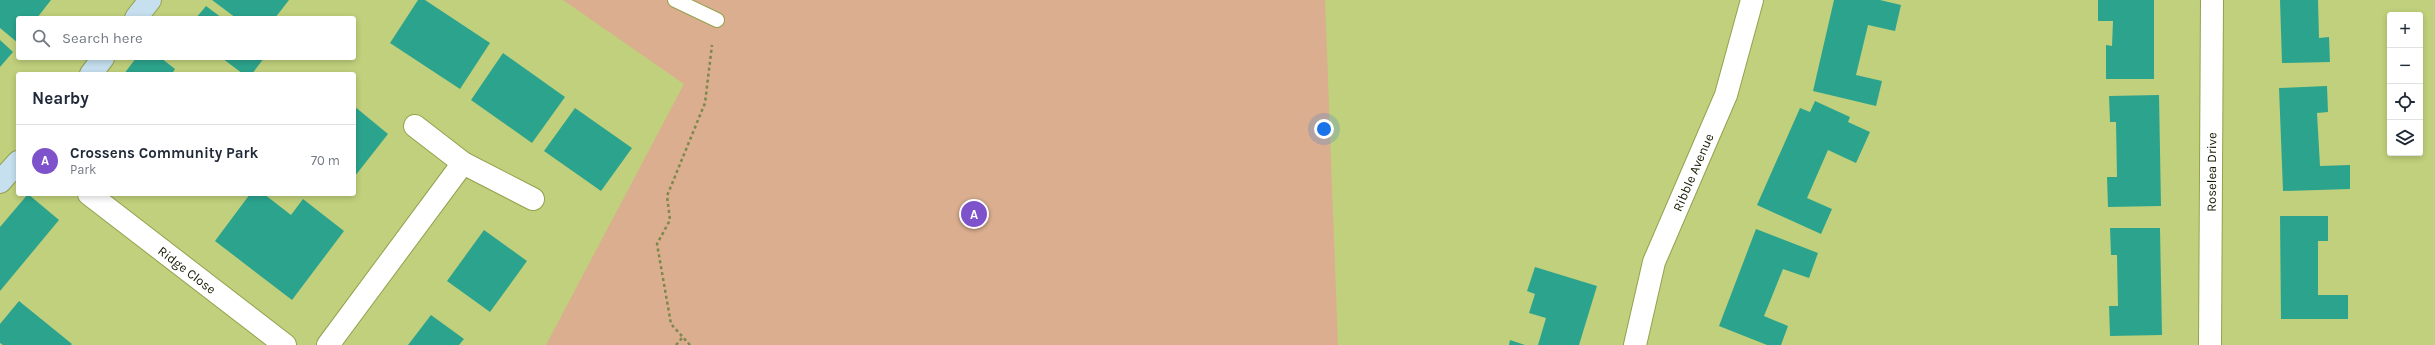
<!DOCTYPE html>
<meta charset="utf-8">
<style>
body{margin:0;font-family:Karla,sans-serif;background:#f2f2f3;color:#1f2937}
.controls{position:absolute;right:12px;top:12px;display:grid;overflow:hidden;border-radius:4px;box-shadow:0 2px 6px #0003}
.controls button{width:36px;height:36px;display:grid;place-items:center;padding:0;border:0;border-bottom:1px solid #e0e1e3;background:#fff;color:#1f2937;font:20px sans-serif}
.you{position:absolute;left:1324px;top:129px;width:14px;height:14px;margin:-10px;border:3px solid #fff;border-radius:50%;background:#1a73e8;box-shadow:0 0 0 6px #1a73e833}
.badge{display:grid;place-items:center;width:26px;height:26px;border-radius:50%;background:#7e52cb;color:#fff;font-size:13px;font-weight:700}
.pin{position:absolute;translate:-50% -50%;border:2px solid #fff;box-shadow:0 1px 4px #0006}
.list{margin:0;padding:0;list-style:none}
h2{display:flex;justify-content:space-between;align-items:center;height:52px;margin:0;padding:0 16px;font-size:17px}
h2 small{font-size:13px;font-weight:400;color:#747a83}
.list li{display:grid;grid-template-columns:26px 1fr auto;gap:12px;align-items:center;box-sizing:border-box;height:72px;padding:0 16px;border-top:1px solid #e0e1e3}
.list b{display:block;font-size:15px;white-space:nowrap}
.list p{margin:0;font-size:13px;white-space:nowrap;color:#747a83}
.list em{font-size:13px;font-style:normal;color:#747a83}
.icon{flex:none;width:22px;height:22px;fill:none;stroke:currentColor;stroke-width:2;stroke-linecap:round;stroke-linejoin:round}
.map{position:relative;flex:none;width:2435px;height:345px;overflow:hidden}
.search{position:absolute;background:#fff;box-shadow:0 2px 6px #0003;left:16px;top:16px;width:340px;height:44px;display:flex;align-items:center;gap:10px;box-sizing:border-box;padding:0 14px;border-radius:4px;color:#747a83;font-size:15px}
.panel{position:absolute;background:#fff;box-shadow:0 2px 6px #0003;left:16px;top:72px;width:340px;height:124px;border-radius:4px}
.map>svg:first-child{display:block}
</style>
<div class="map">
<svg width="2435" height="345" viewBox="0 0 2435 345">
<rect width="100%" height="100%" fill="#c1d07c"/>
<polygon fill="#daae8f" points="563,0 1325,0 1338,345 546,345 684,84"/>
<g fill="#2ca48d">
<polygon points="0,0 51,0 37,18 18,18 18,43 0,28"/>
<polygon points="212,0 289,0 275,18 236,18"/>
<polygon points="418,0 425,0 490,43 460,89 390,43"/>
<polygon points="1834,0 1880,0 1901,5 1895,31 1868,25 1856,75 1882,81 1876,106 1813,91"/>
<polygon points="2098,0 2154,0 2154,79 2106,79 2106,45 2112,46 2113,21 2098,21"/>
<polygon points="2280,0 2318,0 2319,38 2329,37 2330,62 2282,63"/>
<polygon points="206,6 222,18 196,18"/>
<polygon points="0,40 13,52 0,67"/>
<polygon points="503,53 565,97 532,143 471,100"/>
<polygon points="136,58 161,58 175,69 172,74 124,74"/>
<polygon points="222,58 264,58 252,74 243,74"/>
<polygon points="2327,86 2328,112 2317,113 2320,166 2350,165 2350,189 2283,191 2279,88"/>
<polygon points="2159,95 2161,206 2108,207 2107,177 2117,177 2116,122 2110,122 2109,96"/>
<polygon points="1815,101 1850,117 1848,122 1870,132 1856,163 1828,150 1807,198 1832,209 1821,234 1757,205 1800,108 1810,112"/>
<polygon points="354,106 388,134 355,176 354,175"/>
<polygon points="575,108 632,148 601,191 544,151"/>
<polygon points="28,194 59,220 0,291 0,227"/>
<polygon points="250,194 264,194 291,215 303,199 344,231 292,300 215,241"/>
<polygon points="2280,216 2328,216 2328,241 2318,241 2318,295 2348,295 2348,319 2281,319"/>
<polygon points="2110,228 2160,228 2162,335 2110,336 2109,306 2118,306 2117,255 2111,255"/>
<polygon points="1756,229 1818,253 1809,278 1783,269 1764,316 1788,326 1781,345 1767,345 1719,326"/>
<polygon points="484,230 527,261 490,312 447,281"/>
<polygon points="1535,267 1597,286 1579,345 1538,345 1546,318 1529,313 1535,294 1527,291"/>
<polygon points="19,301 72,344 71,345 3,345 0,343 0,324"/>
<polygon points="431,315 464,339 459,345 408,345"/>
<polygon points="1510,340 1525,345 1509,345"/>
</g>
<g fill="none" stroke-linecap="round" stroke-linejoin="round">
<defs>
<polyline id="service" points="675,0 717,20"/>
<g id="minor">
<polyline points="415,126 463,163 533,199"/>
<path id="s1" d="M89,194L285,345"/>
<polyline points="328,345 463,163"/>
<path id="s2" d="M1635,345L1654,262L1726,95L1752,0"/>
<path id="s3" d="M2210,345L2212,0"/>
</g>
<g id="secondary">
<polyline points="136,18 150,0"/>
<polyline points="91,74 103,58"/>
<polyline points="0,182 18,162"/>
</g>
</defs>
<use href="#service" stroke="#94a14e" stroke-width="16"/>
<use href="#minor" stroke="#94a14e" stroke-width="24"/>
<use href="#secondary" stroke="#94a14e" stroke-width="24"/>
<g stroke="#7d884b" stroke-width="2.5" stroke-dasharray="3 3" stroke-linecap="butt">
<polyline points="676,345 682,338"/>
<polyline points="690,345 671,324 657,244 670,220 667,196 705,103 712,45"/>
</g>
<use href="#service" stroke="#fff" stroke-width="14"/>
<use href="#minor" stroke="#fff" stroke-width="22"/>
<use href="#secondary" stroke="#c6e0ef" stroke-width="22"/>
</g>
<g text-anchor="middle" stroke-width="4" stroke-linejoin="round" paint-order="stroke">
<g font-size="13" fill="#151900" stroke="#e4ecc3">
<text dy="5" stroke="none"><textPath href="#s2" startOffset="183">Ribble Avenue</textPath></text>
<text dy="5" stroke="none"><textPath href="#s3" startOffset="173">Roselea Drive</textPath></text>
<text dy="5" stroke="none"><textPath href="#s1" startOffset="124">Ridge Close</textPath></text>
</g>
</g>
</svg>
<div class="controls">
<button>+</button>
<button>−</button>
<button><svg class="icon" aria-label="locate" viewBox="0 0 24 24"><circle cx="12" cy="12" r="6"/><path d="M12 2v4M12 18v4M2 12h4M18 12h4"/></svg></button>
<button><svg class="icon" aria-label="layers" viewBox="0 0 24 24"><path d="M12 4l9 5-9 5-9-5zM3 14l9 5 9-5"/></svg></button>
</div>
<div class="you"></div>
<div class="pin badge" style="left:974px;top:214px">A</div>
<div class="search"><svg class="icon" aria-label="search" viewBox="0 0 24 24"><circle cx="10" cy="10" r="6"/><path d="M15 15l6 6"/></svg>Search here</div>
<section class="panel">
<h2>Nearby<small></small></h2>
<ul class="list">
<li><span class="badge">A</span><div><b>Crossens Community Park</b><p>Park</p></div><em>70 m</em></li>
</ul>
</section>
</div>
